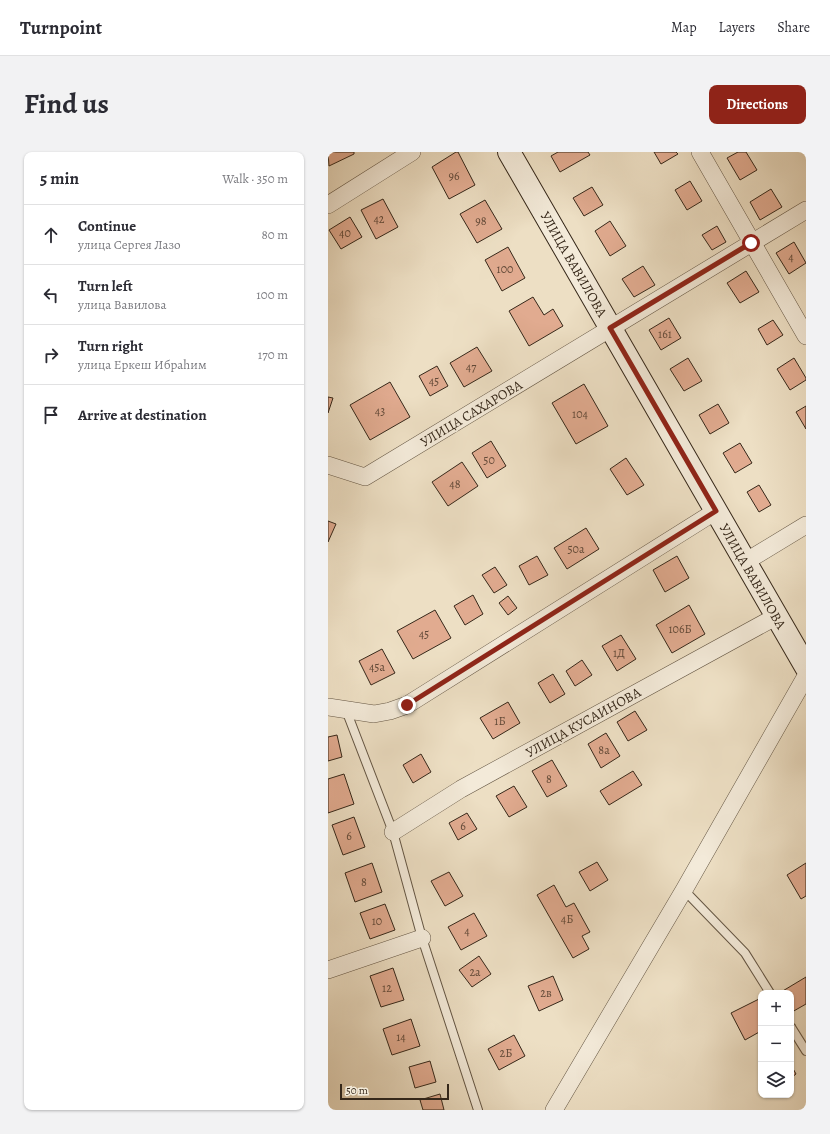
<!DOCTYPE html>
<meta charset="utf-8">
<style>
body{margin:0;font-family:Alegreya,serif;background:#f2f2f3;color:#2b2b33}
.controls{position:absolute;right:12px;bottom:12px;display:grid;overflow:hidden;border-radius:8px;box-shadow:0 1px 3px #0004}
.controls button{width:36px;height:36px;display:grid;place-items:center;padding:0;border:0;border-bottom:1px solid #e1e1e2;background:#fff;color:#2b2b33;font:20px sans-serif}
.scale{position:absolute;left:12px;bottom:10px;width:109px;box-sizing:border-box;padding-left:4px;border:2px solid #36281a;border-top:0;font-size:11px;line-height:14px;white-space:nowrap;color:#36281a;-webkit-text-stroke:3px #f3ead9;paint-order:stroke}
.stop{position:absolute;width:12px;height:12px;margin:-9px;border:3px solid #8f2418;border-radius:50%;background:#fff}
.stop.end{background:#8f2418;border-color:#fff;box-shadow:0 1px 4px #0008}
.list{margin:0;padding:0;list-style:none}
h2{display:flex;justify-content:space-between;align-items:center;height:52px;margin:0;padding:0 16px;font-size:17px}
h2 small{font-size:13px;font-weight:400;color:#7c7c81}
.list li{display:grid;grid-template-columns:26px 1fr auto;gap:12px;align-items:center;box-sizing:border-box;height:60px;padding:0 16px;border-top:1px solid #e1e1e2}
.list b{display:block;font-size:15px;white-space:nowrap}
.list p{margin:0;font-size:13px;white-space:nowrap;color:#7c7c81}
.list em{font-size:13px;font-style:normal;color:#7c7c81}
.icon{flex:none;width:22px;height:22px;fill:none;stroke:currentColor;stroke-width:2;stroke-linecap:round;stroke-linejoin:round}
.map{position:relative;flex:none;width:478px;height:958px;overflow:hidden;border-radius:8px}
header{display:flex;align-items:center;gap:24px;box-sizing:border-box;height:56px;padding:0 20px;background:#fff;border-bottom:1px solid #e1e1e2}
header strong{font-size:19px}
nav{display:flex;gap:22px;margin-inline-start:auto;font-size:14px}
.intro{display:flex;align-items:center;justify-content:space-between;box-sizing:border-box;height:96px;padding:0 24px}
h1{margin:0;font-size:28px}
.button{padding:10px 18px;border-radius:8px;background:#8f2418;color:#fff;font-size:14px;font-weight:700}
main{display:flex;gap:24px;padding:0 24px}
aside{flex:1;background:#fff;border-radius:8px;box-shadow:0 1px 3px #0004}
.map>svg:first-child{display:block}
</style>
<header>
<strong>Turnpoint</strong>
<nav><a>Map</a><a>Layers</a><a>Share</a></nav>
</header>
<div class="intro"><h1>Find us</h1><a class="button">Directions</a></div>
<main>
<aside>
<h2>5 min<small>Walk · 350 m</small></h2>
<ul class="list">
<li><svg class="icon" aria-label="ahead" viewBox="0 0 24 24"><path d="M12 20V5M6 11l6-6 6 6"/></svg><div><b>Continue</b><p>улица Сергея Лазо</p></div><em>80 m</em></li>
<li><svg class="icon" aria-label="left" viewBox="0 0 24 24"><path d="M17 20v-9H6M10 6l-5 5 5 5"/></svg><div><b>Turn left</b><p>улица Вавилова</p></div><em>100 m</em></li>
<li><svg class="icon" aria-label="right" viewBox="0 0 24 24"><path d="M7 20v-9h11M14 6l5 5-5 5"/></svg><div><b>Turn right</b><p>улица Еркеш Ибраһим</p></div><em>170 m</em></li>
<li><svg class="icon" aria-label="arrive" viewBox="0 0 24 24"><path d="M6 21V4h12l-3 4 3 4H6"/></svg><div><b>Arrive at destination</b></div></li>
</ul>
</aside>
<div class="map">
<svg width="478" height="958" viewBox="0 0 478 958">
<rect width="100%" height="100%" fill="#eddfc4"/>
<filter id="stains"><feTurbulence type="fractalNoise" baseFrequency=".005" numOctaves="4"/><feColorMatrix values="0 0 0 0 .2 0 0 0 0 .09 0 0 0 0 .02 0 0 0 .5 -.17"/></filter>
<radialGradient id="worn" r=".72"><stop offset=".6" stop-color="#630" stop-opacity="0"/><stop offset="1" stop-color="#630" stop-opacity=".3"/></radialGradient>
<g fill="#e1ab90" stroke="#36281a">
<polygon points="0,0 26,0 26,2 1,14"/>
<polygon points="128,0 130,0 147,33 121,47 104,15"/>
<polygon points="230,0 260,0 262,3 232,20 223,4"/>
<polygon points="326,0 348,0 350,2 333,12"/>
<polygon points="410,0 418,0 429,18 412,28 399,6"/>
<polygon points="362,29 374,49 359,58 347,38"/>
<polygon points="264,35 275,53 256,64 245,46"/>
<polygon points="443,37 454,55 432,68 422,50"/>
<polygon points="55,47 70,75 48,87 33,58"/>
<polygon points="157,48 174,77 149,91 132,62"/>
<polygon points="22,65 34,85 13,97 1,78"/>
<polygon points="282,69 298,94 282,104 267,79"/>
<polygon points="389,74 398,90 384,98 374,83"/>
<polygon points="466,90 478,111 461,122 448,101"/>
<polygon points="180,95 197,126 174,139 157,108"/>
<polygon points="315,114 327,133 306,145 294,127"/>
<polygon points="418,119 431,140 412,151 399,131"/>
<polygon points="205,145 216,163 225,157 235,174 201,194 181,159"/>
<polygon points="341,166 353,186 333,198 321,178"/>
<polygon points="445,168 455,183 439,193 430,177"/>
<polygon points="149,195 164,219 136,235 122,211"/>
<polygon points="360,206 374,229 356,239 342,217"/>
<polygon points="466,206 478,226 478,228 462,238 449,217"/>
<polygon points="109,214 120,234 102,244 91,224"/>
<polygon points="62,230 82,265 42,288 22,253"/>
<polygon points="256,232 280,274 248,292 224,251"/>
<polygon points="0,245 5,246 0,261"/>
<polygon points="390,252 401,271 382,282 371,263"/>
<polygon points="478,254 478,277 468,260"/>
<polygon points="163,289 178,314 159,326 144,301"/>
<polygon points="412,291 424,311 407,321 395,301"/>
<polygon points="298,306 316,333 299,343 282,317"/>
<polygon points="134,310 150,334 120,354 104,330"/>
<polygon points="431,333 443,353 431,360 419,340"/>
<polygon points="0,369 8,372 0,390"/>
<polygon points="258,376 271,397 239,417 226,396"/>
<polygon points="209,404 220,423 201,433 191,414"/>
<polygon points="349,404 361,426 337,440 325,418"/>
<polygon points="167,415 179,433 166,441 154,423"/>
<polygon points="145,443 155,462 137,473 126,454"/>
<polygon points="180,444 189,456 180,463 171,451"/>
<polygon points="361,453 377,482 344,501 328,473"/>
<polygon points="107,458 123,486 85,507 69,479"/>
<polygon points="293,483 308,507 289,519 274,494"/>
<polygon points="54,497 67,521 43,533 31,509"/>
<polygon points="254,508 264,523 247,534 238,519"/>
<polygon points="225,522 237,542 222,551 210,531"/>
<polygon points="180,550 192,571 165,587 152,566"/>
<polygon points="307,559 319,578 300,589 289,570"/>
<polygon points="278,581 292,604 273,616 260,592"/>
<polygon points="9,583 14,605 0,609 0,585"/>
<polygon points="93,602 103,620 85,631 75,613"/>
<polygon points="224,608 239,634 219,645 204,619"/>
<polygon points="305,619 314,633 281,653 272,639"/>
<polygon points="16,622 26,652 0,661 0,627"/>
<polygon points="186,634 199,655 181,665 168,644"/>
<polygon points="139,661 149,677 130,688 121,671"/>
<polygon points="26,665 37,695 15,703 4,673"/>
<polygon points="269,710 280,728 262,739 251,720"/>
<polygon points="44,711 54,740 27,750 17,721"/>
<polygon points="478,711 478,744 473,747 459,723"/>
<polygon points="121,720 135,744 117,754 103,729"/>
<polygon points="226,733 238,755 246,751 262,780 254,784 261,797 245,806 209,743"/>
<polygon points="57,752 67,778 42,787 32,761"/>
<polygon points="146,761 159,784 133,798 120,775"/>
<polygon points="151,804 163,822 144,835 131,818"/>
<polygon points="65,816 76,848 53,855 42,824"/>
<polygon points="225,824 235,848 211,859 200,834"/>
<polygon points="478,825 478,852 464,860 463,857 463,841 454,841 453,840"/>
<polygon points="431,847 433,852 433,879 417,888 403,861"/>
<polygon points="83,867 92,894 64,903 55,877"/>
<polygon points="186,883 197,904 171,918 160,897"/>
<polygon points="102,909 108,930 87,936 81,915"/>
<polygon points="463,913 468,922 463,926"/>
<polygon points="112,942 116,958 95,958 92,948"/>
</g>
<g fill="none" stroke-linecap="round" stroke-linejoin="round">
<defs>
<g id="lane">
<polyline points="18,558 65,680 94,786 150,958"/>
<polyline points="356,738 417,801 442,841"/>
<polyline points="463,875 478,899"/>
</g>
<g id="street">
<polyline points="372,0 478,184"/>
<polyline points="0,53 84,0"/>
<polyline points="0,313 37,325 478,58"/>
<polyline points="417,410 478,373"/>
<polyline points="0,555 46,562 62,559 79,553 388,359"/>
<polyline points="65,680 133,637 449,464"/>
<polyline points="0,818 94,786"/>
<polyline points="226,958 356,738 478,524"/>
</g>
<polyline id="secondary" points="181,0 478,515"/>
</defs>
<use href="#lane" stroke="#645644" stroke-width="10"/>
<use href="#street" stroke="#645644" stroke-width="18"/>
<use href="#secondary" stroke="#36281a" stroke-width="24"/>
<use href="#lane" stroke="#f3ead9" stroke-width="8"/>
<use href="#street" stroke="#f3ead9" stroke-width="17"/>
<use href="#secondary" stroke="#f3ead9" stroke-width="22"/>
</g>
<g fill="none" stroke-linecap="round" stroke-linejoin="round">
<polyline stroke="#8f2418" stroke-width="5" points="79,553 388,359 282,176 423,91"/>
</g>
<g text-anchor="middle" stroke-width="3.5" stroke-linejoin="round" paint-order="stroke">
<g font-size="12" fill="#614938">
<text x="126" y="28">96</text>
<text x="51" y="71">42</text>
<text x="153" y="73">98</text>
<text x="17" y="85">40</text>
<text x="463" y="109">4</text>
<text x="177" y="121">100</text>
<text x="337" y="186">161</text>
<text x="143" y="219">47</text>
<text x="106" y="233">45</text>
<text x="52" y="263">43</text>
<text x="252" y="266">104</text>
<text x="161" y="312">50</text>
<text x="127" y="336">48</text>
<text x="248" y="401">50а</text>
<text x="352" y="481">106Б</text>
<text x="96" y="486">45</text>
<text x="291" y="505">1Д</text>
<text x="49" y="519">45а</text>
<text x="172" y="573">1Б</text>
<text x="276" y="602">8а</text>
<text x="221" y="631">8</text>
<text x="135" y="678">6</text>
<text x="21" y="688">6</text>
<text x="36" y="734">8</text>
<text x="239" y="771">4Б</text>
<text x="49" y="773">10</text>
<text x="139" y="783">4</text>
<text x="147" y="824">2а</text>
<text x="59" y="840">12</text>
<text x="218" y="845">2в</text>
<text x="73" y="889">14</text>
<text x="178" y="905">2Б</text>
</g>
<g font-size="14" fill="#36281a" stroke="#f3ead9">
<text transform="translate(246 112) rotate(60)" y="5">УЛИЦА ВАВИЛОВА</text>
<text transform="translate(143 261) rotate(-31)" y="5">УЛИЦА САХАРОВА</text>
<text transform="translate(425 424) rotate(60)" y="5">УЛИЦА ВАВИЛОВА</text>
<text transform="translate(255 570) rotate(-29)" y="5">УЛИЦА КУСАИНОВА</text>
</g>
</g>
<rect width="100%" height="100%" filter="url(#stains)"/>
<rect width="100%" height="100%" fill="url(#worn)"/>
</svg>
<div class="controls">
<button>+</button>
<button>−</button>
<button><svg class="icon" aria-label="layers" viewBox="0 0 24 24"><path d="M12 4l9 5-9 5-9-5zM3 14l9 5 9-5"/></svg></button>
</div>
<div class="scale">50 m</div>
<div class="stop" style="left:423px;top:91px"></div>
<div class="stop end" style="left:79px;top:553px"></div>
</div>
</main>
